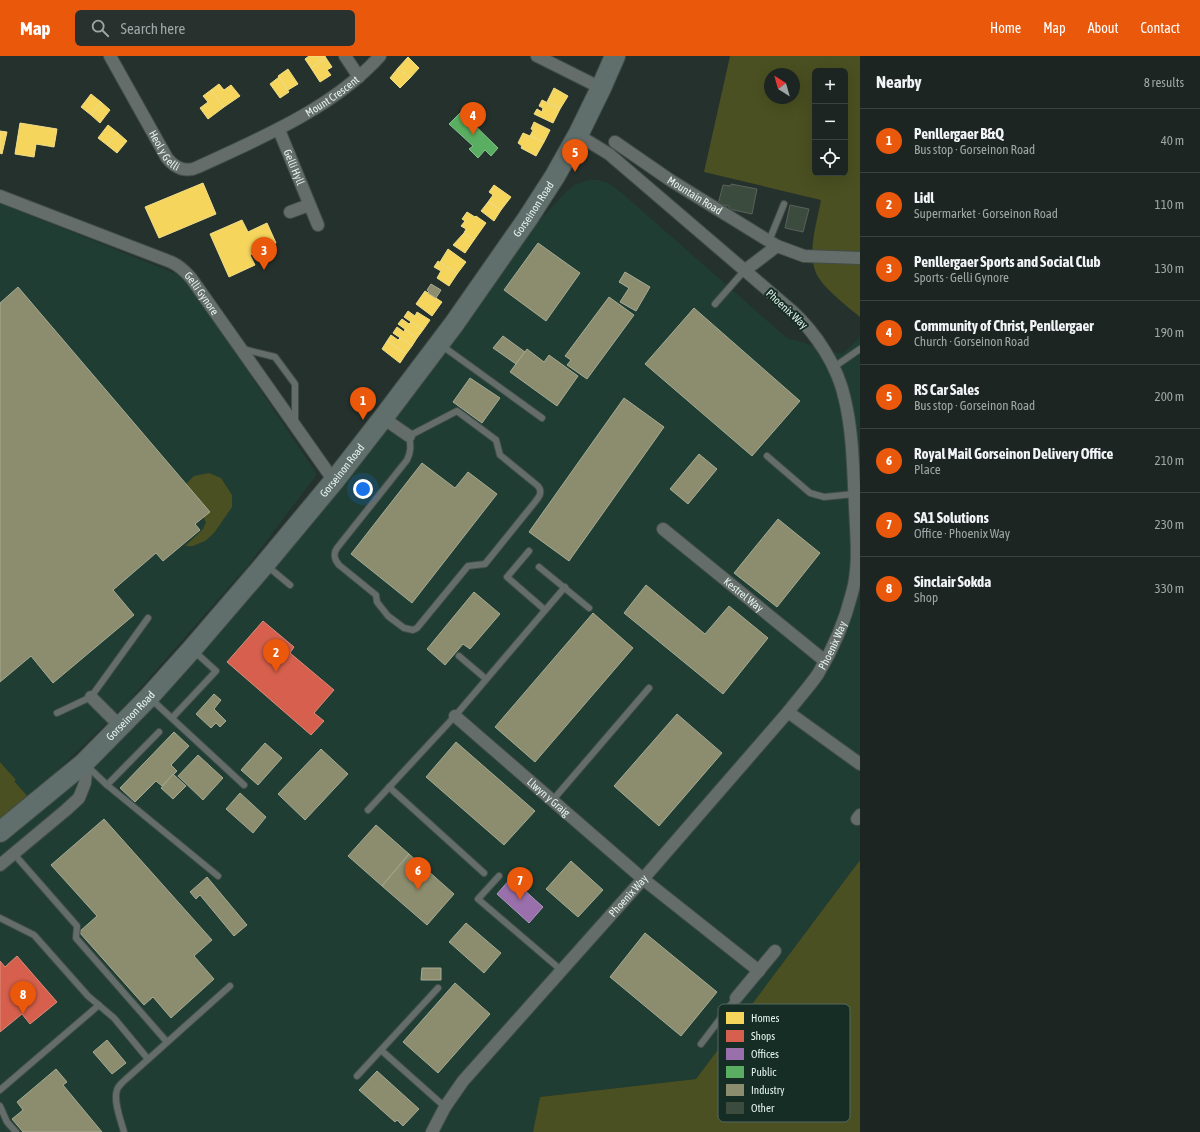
<!DOCTYPE html>
<meta charset="utf-8">
<style>
body{margin:0;font-family:"Asap Condensed",sans-serif;background:#29312f;color:#f1f3f6}
.controls{position:absolute;right:12px;top:12px;display:grid;overflow:hidden;border-radius:6px;box-shadow:0 4px 16px #0002}
.controls button{width:36px;height:36px;display:grid;place-items:center;padding:0;border:0;border-bottom:1px solid #3a4240;background:#1c2522;color:#f1f3f6;font:20px sans-serif}
.compass{position:absolute;left:764px;top:12px;width:36px;height:36px;border-radius:50%;background:#1c2522;box-shadow:0 4px 16px #0002;rotate:323deg}
.you{position:absolute;left:363px;top:433px;width:14px;height:14px;margin:-10px;border:3px solid #fff;border-radius:50%;background:#1a73e8;box-shadow:0 0 0 6px #1a73e833}
.badge{display:grid;place-items:center;width:26px;height:26px;border-radius:50%;background:#ea580c;color:#fff;font-size:13px;font-weight:700}
.pin{position:absolute;translate:-50% -33px;filter:drop-shadow(0 1px 2px #0008)}
.pin::after{content:'';position:absolute;top:21px;width:14px;height:12px;background:inherit;clip-path:polygon(0 0,100% 0,50% 100%)}
.list{margin:0;padding:0;list-style:none}
h2{display:flex;justify-content:space-between;align-items:center;height:52px;margin:0;padding:0 16px;font-size:17px}
h2 small{font-size:13px;font-weight:400;color:#a0a5a5}
.list li{display:grid;grid-template-columns:26px 1fr auto;gap:12px;align-items:center;box-sizing:border-box;height:64px;padding:0 16px;border-top:1px solid #3a4240}
.list b{display:block;font-size:15px;white-space:nowrap}
.list p{margin:0;font-size:13px;white-space:nowrap;color:#a0a5a5}
.list em{font-size:13px;font-style:normal;color:#a0a5a5}
.icon{flex:none;width:22px;height:22px;fill:none;stroke:currentColor;stroke-width:2;stroke-linecap:round;stroke-linejoin:round}
.map{position:relative;flex:none;width:860px;height:1076px;overflow:hidden}
header{display:flex;align-items:center;gap:24px;box-sizing:border-box;height:56px;padding:0 20px;background:#ea580c;color:#fff}
header strong{font-size:19px}
nav{display:flex;gap:22px;margin-inline-start:auto;font-size:14px}
.search{width:280px;height:36px;background:#29312f;display:flex;align-items:center;gap:10px;box-sizing:border-box;padding:0 14px;border-radius:6px;color:#a0a5a5;font-size:15px}
main{display:flex}
aside{flex:1;background:#1c2522}
.map>svg:first-child{display:block}
</style>
<header>
<strong>Map</strong>
<div class="search"><svg class="icon" aria-label="search" viewBox="0 0 24 24"><circle cx="10" cy="10" r="6"/><path d="M15 15l6 6"/></svg>Search here</div>
<nav><a>Home</a><a>Map</a><a>About</a><a>Contact</a></nav>
</header>
<main>
<div class="map">
<svg width="860" height="1076" viewBox="0 0 860 1076">
<rect width="100%" height="100%" fill="#25312d"/>
<g fill="#1f3d32">
<polygon points="588,124 599,124 608,127 623,138 787,282 842,298 860,281 860,804 696,1023 540,1041 533,1076 0,1076 0,788 73,728 532,172 567,135 576,128"/>
<polygon points="0,147 184,221 245,311 317,418 250,507 129,645 29,742 0,766"/>
</g>
<g fill="#4a5021" fill-rule="evenodd">
<path d="M730,0H860V261C848,251 822,231 816,217C807,195 817,167 821,144L704,116ZM815,15H845V117H815ZM770,18H794V42H770Z"/>
<polygon points="209,417 221,422 232,439 232,451 214,477 205,485 193,490 185,490 203,473 206,466 186,428 194,420"/>
<polygon points="0,706 16,724 14,725 29,742 0,766"/>
<polygon points="860,804 860,1076 533,1076 540,1041 696,1023"/>
</g>
<g fill="#f6d55c" stroke="#f1de88">
<polygon points="309,0 325,0 326,2 311,12 305,3"/>
<polygon points="408,1 419,12 410,22 398,12"/>
<polygon points="326,2 332,11 327,14 331,19 320,26 311,12"/>
<polygon points="398,12 410,22 400,32 390,22"/>
<polygon points="288,13 298,28 288,34 278,20"/>
<polygon points="279,21 289,36 280,42 270,28"/>
<polygon points="219,28 224,34 231,29 240,40 224,51 211,34"/>
<polygon points="554,32 568,40 560,53 547,46"/>
<polygon points="211,34 224,51 208,63 200,52 208,46 203,40"/>
<polygon points="91,38 101,46 91,59 81,51"/>
<polygon points="542,44 560,53 553,67 534,58 537,53 542,56 543,52 539,50"/>
<polygon points="101,46 110,54 100,67 91,59"/>
<polygon points="534,66 550,74 544,86 530,80 533,74 531,73"/>
<polygon points="20,67 57,73 54,91 36,88 34,101 15,98"/>
<polygon points="108,69 118,77 107,89 98,82"/>
<polygon points="0,75 7,76 2,98 0,97"/>
<polygon points="118,77 127,85 117,97 107,89"/>
<polygon points="523,77 544,86 536,100 521,92 522,90 518,87"/>
<polygon points="203,127 216,158 159,182 145,151"/>
<polygon points="494,129 511,141 501,154 488,146 493,139 489,136"/>
<polygon points="488,146 501,154 494,165 481,155"/>
<polygon points="467,156 475,161 476,160 486,167 474,184 464,177 466,173 461,170 465,165 462,163"/>
<polygon points="242,164 248,176 267,167 276,187 250,199 255,209 229,221 210,178"/>
<polygon points="464,177 474,184 465,197 453,189"/>
<polygon points="448,193 466,206 457,218 440,206"/>
<polygon points="438,205 457,218 449,230 437,222 441,215 434,211"/>
<polygon points="425,235 442,246 432,260 416,248"/>
<polygon points="408,255 415,260 417,256 430,264 423,274 404,261"/>
<polygon points="402,263 409,268 411,266 423,274 417,282 398,268"/>
<polygon points="397,271 404,276 405,273 417,282 412,290 393,277"/>
<polygon points="391,279 398,284 400,282 412,290 406,298 387,285"/>
<polygon points="387,285 406,298 400,307 382,293"/>
</g>
<g fill="#d6604d" stroke="#db8c7d">
<polygon points="263,565 294,591 290,597 334,634 314,657 324,665 311,679 227,606"/>
<polygon points="17,900 57,946 30,968 22,958 0,976 0,905 5,911"/>
</g>
<polygon fill="#9970ab" stroke="#b098bf" points="511,822 543,851 529,867 497,838"/>
<polygon fill="#5aae61" stroke="#84c38b" points="461,56 498,92 491,100 485,94 478,102 469,93 473,90 449,68"/>
<g fill="#8c8c6e" stroke="#a7ab94">
<polygon points="538,187 580,217 546,265 504,234"/>
<polygon points="625,216 650,231 636,255 620,246 629,232 619,226"/>
<polygon points="431,228 441,234 436,242 428,237 429,236 427,234"/>
<polygon points="18,231 210,456 195,468 200,474 163,505 156,497 113,534 134,559 53,627 31,600 0,626 0,247"/>
<polygon points="609,241 634,259 587,323 567,309 571,304 565,300"/>
<polygon points="694,252 800,345 752,400 645,308"/>
<polygon points="503,280 525,296 516,308 493,292"/>
<polygon points="527,293 544,306 549,299 578,320 557,350 510,316"/>
<polygon points="470,322 500,342 482,367 453,346"/>
<polygon points="624,342 664,371 569,505 529,476"/>
<polygon points="699,398 717,413 688,448 670,433"/>
<polygon points="422,407 455,432 468,416 497,438 412,547 351,498"/>
<polygon points="778,463 820,497 777,551 734,517"/>
<polygon points="646,529 705,578 729,550 768,582 723,638 624,557"/>
<polygon points="474,536 500,558 470,593 463,588 445,609 427,593"/>
<polygon points="593,557 633,592 535,706 495,671"/>
<polygon points="214,638 221,644 214,653 226,665 220,671 216,667 211,672 196,658"/>
<polygon points="677,658 722,697 659,770 614,730"/>
<polygon points="174,676 189,690 171,709 177,715 162,730 156,725 135,746 120,732"/>
<polygon points="456,686 535,755 504,789 426,721"/>
<polygon points="265,687 282,702 258,729 241,714"/>
<polygon points="321,693 348,718 305,764 278,738"/>
<polygon points="198,699 223,722 203,744 178,720"/>
<polygon points="173,718 186,730 173,743 161,732"/>
<polygon points="240,737 266,761 253,777 226,753"/>
<polygon points="104,763 212,884 194,900 214,923 171,962 153,941 144,949 79,876 97,860 51,809"/>
<polygon points="376,769 409,798 382,830 348,800"/>
<polygon points="409,798 454,838 427,869 382,830"/>
<polygon points="571,805 603,834 578,861 546,833"/>
<polygon points="207,821 247,869 234,880 200,839 196,843 190,836"/>
<polygon points="466,867 501,897 484,917 449,886"/>
<polygon points="645,877 717,936 681,980 610,921"/>
<polygon points="422,912 441,912 441,924 421,924"/>
<polygon points="455,927 490,958 438,1017 403,986"/>
<polygon points="107,984 126,1007 112,1018 93,996"/>
<polygon points="56,1013 67,1026 63,1029 102,1076 23,1076 12,1063 23,1054 17,1046"/>
<polygon points="377,1015 419,1053 403,1070 397,1064 395,1066 359,1034"/>
</g>
<g fill="#3b4b3d" stroke="#59615c">
<polygon points="731,128 757,133 752,158 729,153 729,150 718,148 723,129 731,130"/>
<polygon points="790,149 809,153 803,176 785,172"/>
</g>
<g fill="none" stroke-linecap="round" stroke-linejoin="round">
<defs>
<g id="service">
<polyline points="769,185 784,148"/>
<polyline points="715,248 744,215"/>
<polyline points="441,289 542,362"/>
<polyline points="243,293 275,301 295,328 295,366"/>
<polyline points="834,311 860,293"/>
<path d="M457,355L496,384L500,399L538,430C543,436 539,441 535,446L485,508L468,510L417,572L413,574L404,572L388,560L377,546L376,539L339,509C334,503 333,498 337,492L407,404C411,396 411,390 409,380Z"/>
<polyline points="767,400 810,437 824,441 854,438"/>
<polyline points="529,495 507,521 545,554"/>
<polyline points="266,509 290,529"/>
<polyline points="539,511 589,552"/>
<polyline points="459,600 486,623"/>
<polyline points="151,643 244,729"/>
<polyline points="57,657 91,641 148,562"/>
<polyline points="172,662 216,615 194,595"/>
<polyline points="86,709 107,729 218,820"/>
<polyline points="107,729 159,676"/>
<polyline points="389,731 484,817"/>
<polyline points="552,745 649,632"/>
<polyline points="368,754 455,660 565,531"/>
<polyline points="14,798 77,870 76,882 167,986"/>
<polyline points="499,820 478,843 561,914"/>
<polyline points="0,862 34,879 88,940 114,962 148,1003"/>
<polyline points="701,988 736,942"/>
<polyline points="381,994 445,1051"/>
<polyline points="357,1020 438,932"/>
<polyline points="0,1034 99,949"/>
<polyline points="0,1050 7,1066 16,1076"/>
<path d="M124,1076C121,1065 113,1045 117,1034C118,1030 122,1027 125,1024L230,930"/>
</g>
<g id="minor">
<path id="s1" d="M110,0L167,102C175,112 186,117 198,111C261,82 333,52 380,0"/>
<polyline points="345,0 359,21"/>
<polyline points="537,0 601,32"/>
<path id="s2" d="M279,74L318,169"/>
<path id="s3" d="M615,86L670,124L777,190L804,200L860,202"/>
<path id="s4" d="M0,140L171,206C180,210 185,215 191,222L334,425"/>
<polyline points="290,156 309,149"/>
<polyline points="744,215 777,190"/>
<polyline points="383,362 409,380"/>
<path id="s5" d="M663,473L825,605"/>
<polyline points="91,641 120,670"/>
<polyline points="788,656 860,708"/>
<path id="s6" d="M455,660L643,823L759,915"/>
<polyline points="857,763 860,759"/>
<polyline points="0,809 66,754 79,742 85,727 86,717 84,707"/>
<polyline points="736,942 775,895"/>
<path id="s7" d="M432,1076L445,1051L463,1025L643,823L788,656C798,643 809,631 818,618C833,593 845,565 852,537C860,509 856,478 855,449C853,414 853,378 845,344C838,310 816,277 791,254L609,98L578,79"/>
</g>
<g id="primary">
<path id="s8" d="M0,776L84,707L149,641L192,593L265,508L334,425L383,362L454,268L528,162L555,120L578,79L601,32L615,0"/>
</g>
</defs>
<use href="#service" stroke="#414d48" stroke-width="8"/>
<use href="#minor" stroke="#414d48" stroke-width="14"/>
<use href="#primary" stroke="#414d48" stroke-width="22"/>
<use href="#service" stroke="#646d69" stroke-width="6"/>
<use href="#minor" stroke="#646d69" stroke-width="12"/>
<use href="#primary" stroke="#606f6c" stroke-width="20"/>
</g>
<g text-anchor="middle" stroke-width="4" stroke-linejoin="round" paint-order="stroke">
<g font-size="11" fill="#e6f4ee" stroke="#152d24">
<text dy="4" stroke="none"><textPath href="#s1" startOffset="304">Mount Crescent</textPath></text>
<text dy="4" stroke="none"><textPath href="#s1" startOffset="109">Heol y Gelli</textPath></text>
<text dy="4" stroke="none"><textPath href="#s2" startOffset="40">Gelli Hyll</textPath></text>
<text dy="4" stroke="none"><textPath href="#s3" startOffset="96">Mountain Road</textPath></text>
<text dy="4" stroke="none"><textPath href="#s8" startOffset="823">Gorseinon Road</textPath></text>
<text dy="4" stroke="none"><textPath href="#s4" startOffset="228">Gelli Gynore</textPath></text>
<text transform="translate(787 253) rotate(43)" y="4">Phoenix Way</text>
<text dy="4" stroke="none"><textPath href="#s8" startOffset="499">Gorseinon Road</textPath></text>
<text dy="4" stroke="none"><textPath href="#s5" startOffset="104">Kestrel Way</textPath></text>
<text dy="4" stroke="none"><textPath href="#s7" startOffset="632">Phoenix Way</textPath></text>
<text dy="4" stroke="none"><textPath href="#s8" startOffset="175">Gorseinon Road</textPath></text>
<text dy="4" stroke="none"><textPath href="#s6" startOffset="124">Llwyn y Graig</textPath></text>
<text dy="4" stroke="none"><textPath href="#s7" startOffset="308">Phoenix Way</textPath></text>
</g>
</g>
<rect x="718" y="948" width="132" height="118" rx="6" fill="#152d24" stroke="#546961" stroke-width="1"/>
<rect x="726" y="956" width="18" height="12" fill="#f6d55c"/>
<rect x="726" y="974" width="18" height="12" fill="#d6604d"/>
<rect x="726" y="992" width="18" height="12" fill="#9970ab"/>
<rect x="726" y="1010" width="18" height="12" fill="#5aae61"/>
<rect x="726" y="1028" width="18" height="12" fill="#8c8c6e"/>
<rect x="726" y="1046" width="18" height="12" fill="#3b4b3d"/>
<g font-size="11" fill="#e6f4ee">
<text x="751" y="966">Homes</text>
<text x="751" y="984">Shops</text>
<text x="751" y="1002">Offices</text>
<text x="751" y="1020">Public</text>
<text x="751" y="1038">Industry</text>
<text x="751" y="1056">Other</text>
</g>
</svg>
<div class="controls">
<button>+</button>
<button>−</button>
<button><svg class="icon" aria-label="locate" viewBox="0 0 24 24"><circle cx="12" cy="12" r="6"/><path d="M12 2v4M12 18v4M2 12h4M18 12h4"/></svg></button>
</div>
<svg class="compass" viewBox="-18 -18 36 36"><path d="M0-13l5 13h-10z" fill="#e53935"/><path d="M0 13l5-13h-10z" fill="#a0a5a5"/></svg>
<div class="you"></div>
<div class="pin badge" style="left:363px;top:364px">1</div>
<div class="pin badge" style="left:276px;top:616px">2</div>
<div class="pin badge" style="left:264px;top:214px">3</div>
<div class="pin badge" style="left:473px;top:79px">4</div>
<div class="pin badge" style="left:575px;top:116px">5</div>
<div class="pin badge" style="left:418px;top:834px">6</div>
<div class="pin badge" style="left:520px;top:844px">7</div>
<div class="pin badge" style="left:23px;top:958px">8</div>
</div>
<aside>
<h2>Nearby<small>8 results</small></h2>
<ul class="list">
<li><span class="badge">1</span><div><b>Penllergaer B&amp;Q</b><p>Bus stop · Gorseinon Road</p></div><em>40 m</em></li>
<li><span class="badge">2</span><div><b>Lidl</b><p>Supermarket · Gorseinon Road</p></div><em>110 m</em></li>
<li><span class="badge">3</span><div><b>Penllergaer Sports and Social Club</b><p>Sports · Gelli Gynore</p></div><em>130 m</em></li>
<li><span class="badge">4</span><div><b>Community of Christ, Penllergaer</b><p>Church · Gorseinon Road</p></div><em>190 m</em></li>
<li><span class="badge">5</span><div><b>RS Car Sales</b><p>Bus stop · Gorseinon Road</p></div><em>200 m</em></li>
<li><span class="badge">6</span><div><b>Royal Mail Gorseinon Delivery Office</b><p>Place</p></div><em>210 m</em></li>
<li><span class="badge">7</span><div><b>SA1 Solutions</b><p>Office · Phoenix Way</p></div><em>230 m</em></li>
<li><span class="badge">8</span><div><b>Sinclair Sokda</b><p>Shop</p></div><em>330 m</em></li>
</ul>
</aside>
</main>
